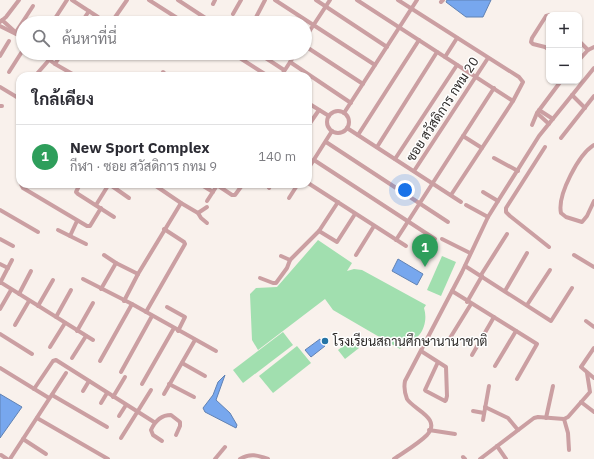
<!DOCTYPE html>
<html lang="th">
<meta charset="utf-8">
<style>
body{margin:0;font-family:"IBM Plex Sans",Sarabun,sans-serif;background:#f7f7f7;color:#2b2b33}
.controls{position:absolute;right:12px;top:12px;display:grid;overflow:hidden;border-radius:8px;box-shadow:0 1px 3px #0004}
.controls button{width:36px;height:36px;display:grid;place-items:center;padding:0;border:0;border-bottom:1px solid #e1e1e2;background:#fff;color:#2b2b33;font:20px sans-serif}
.you{position:absolute;left:405px;top:190px;width:14px;height:14px;margin:-10px;border:3px solid #fff;border-radius:50%;background:#1a73e8;box-shadow:0 0 0 6px #1a73e833}
.badge{display:grid;place-items:center;width:26px;height:26px;border-radius:50%;background:#2574a5;color:#fff;font-size:13px;font-weight:700}
.pin{position:absolute;translate:-50% -33px;filter:drop-shadow(0 1px 2px #0008)}
.pin::after{content:'';position:absolute;top:21px;width:14px;height:12px;background:inherit;clip-path:polygon(0 0,100% 0,50% 100%)}
.list{margin:0;padding:0;list-style:none}
h2{display:flex;justify-content:space-between;align-items:center;height:52px;margin:0;padding:0 16px;font-size:17px}
h2 small{font-size:13px;font-weight:400;color:#7c7c81}
.list li{display:grid;grid-template-columns:26px 1fr auto;gap:12px;align-items:center;box-sizing:border-box;height:64px;padding:0 16px;border-top:1px solid #e1e1e2}
.list b{display:block;font-size:15px;white-space:nowrap}
.list p{margin:0;font-size:13px;white-space:nowrap;color:#7c7c81}
.list em{font-size:13px;font-style:normal;color:#7c7c81}
.icon{flex:none;width:22px;height:22px;fill:none;stroke:currentColor;stroke-width:2;stroke-linecap:round;stroke-linejoin:round}
.map{position:relative;flex:none;width:594px;height:459px;overflow:hidden}
.search{position:absolute;background:#fff;box-shadow:0 1px 3px #0004;left:16px;top:16px;width:296px;height:44px;display:flex;align-items:center;gap:10px;box-sizing:border-box;padding:0 14px;border-radius:22px;color:#7c7c81;font-size:15px}
.panel{position:absolute;background:#fff;box-shadow:0 1px 3px #0004;left:16px;top:72px;width:296px;height:116px;border-radius:12px}
.map>svg:first-child{display:block}
</style>
<div class="map">
<svg width="594" height="459" viewBox="0 0 594 459">
<rect width="100%" height="100%" fill="#f9f1ec"/>
<g fill="#a1dfaf">
<path d="M318,240L352,263L347,271L354,269L362,270L426,305L424,308C429,324 420,342 403,344L400,349L333,310L325,299L258,350L252,340L250,294L256,288L277,287Z"/>
<polygon points="442,256 456,262 441,296 427,290"/>
<polygon points="283,332 293,345 243,383 233,370"/>
<polygon points="352,339 359,348 345,359 338,350"/>
<polygon points="297,346 311,363 273,393 259,376"/>
</g>
<g fill="#77a7ee" stroke="#6182b3">
<polygon points="447,0 491,0 483,17 466,17 446,2"/>
<polygon points="398,259 423,274 417,285 392,271"/>
<polygon points="320,339 325,346 311,357 305,350"/>
<polygon points="225,375 216,400 230,413 237,425 236,428 205,412 203,408 213,395 218,382"/>
<polygon points="0,394 22,407 0,438"/>
</g>
<g fill="none" stroke-linecap="round" stroke-linejoin="round">
<g stroke="#cb9fa2" stroke-width="4">
<polyline points="72,0 98,17"/>
<polyline points="149,0 185,23"/>
<polyline points="178,0 213,23"/>
<polyline points="275,0 375,65"/>
<polyline points="316,0 387,47"/>
<polyline points="357,0 513,101"/>
<polyline points="398,0 519,77 523,82 513,101 451,195"/>
<polyline points="441,2 443,0"/>
<polyline points="213,4 215,0"/>
<polyline points="233,14 241,0"/>
<polyline points="2,20 23,39"/>
<polyline points="264,20 269,23"/>
<polyline points="0,22 6,17 19,0"/>
<polyline points="52,23 67,0"/>
<polyline points="81,23 89,11"/>
<polyline points="111,23 127,0"/>
<polyline points="253,23 265,0"/>
<polyline points="0,26 18,35"/>
<polyline points="16,32 33,6"/>
<polyline points="305,38 330,0"/>
<polyline points="579,41 588,50"/>
<polyline points="305,46 363,84"/>
<polyline points="549,50 545,47 533,44 531,42 532,38 546,16 550,15"/>
<polyline points="40,53 55,64 76,76"/>
<polyline points="92,53 95,54"/>
<polyline points="232,53 268,76"/>
<polyline points="258,53 284,70"/>
<polyline points="0,56 9,41"/>
<polyline points="445,57 457,38"/>
<polyline points="579,60 588,50 594,47"/>
<polyline points="290,62 351,103"/>
<polyline points="55,64 62,53"/>
<polyline points="9,72 23,50"/>
<polyline points="163,72 167,76"/>
<polyline points="35,76 49,60"/>
<polyline points="281,76 296,53"/>
<polyline points="0,87 20,99"/>
<polyline points="572,95 585,108"/>
<polyline points="308,103 329,116"/>
<polyline points="0,106 2,106"/>
<polyline points="539,110 553,119"/>
<circle cx="338" cy="122" r="11"/>
<polyline points="344,113 417,0"/>
<polyline points="537,113 549,124"/>
<polyline points="532,125 537,113 561,81"/>
<polyline points="308,126 319,110"/>
<polyline points="347,128 461,202"/>
<polyline points="358,135 419,40"/>
<polyline points="463,136 482,148"/>
<polyline points="561,138 594,96"/>
<polyline points="326,142 448,222"/>
<path d="M594,145C579,154 557,195 561,213L566,217L582,222L587,216L594,201"/>
<polyline points="377,147 437,52"/>
<polyline points="545,147 506,208 506,212 510,216 549,247"/>
<polyline points="494,158 518,171"/>
<polyline points="395,159 457,65"/>
<polyline points="314,160 435,239"/>
<polyline points="308,169 332,131"/>
<polyline points="414,171 488,58"/>
<polyline points="308,183 406,246"/>
<polyline points="21,184 23,188 87,226 90,226 101,208"/>
<polyline points="80,184 76,192 78,194 114,217"/>
<polyline points="109,184 129,198"/>
<polyline points="153,184 181,203 198,213 201,218 207,223"/>
<polyline points="200,184 213,192"/>
<polyline points="217,185 232,195 235,195 243,184"/>
<polyline points="269,188 271,184"/>
<polyline points="483,192 498,201"/>
<polyline points="289,198 298,184"/>
<polyline points="207,201 218,184"/>
<polyline points="96,205 109,184"/>
<polyline points="466,205 488,217"/>
<polyline points="0,210 38,232"/>
<polyline points="198,213 207,207"/>
<polyline points="58,230 86,244"/>
<polyline points="319,231 337,242 355,214"/>
<polyline points="70,236 77,221"/>
<polyline points="0,239 13,246"/>
<polyline points="442,239 470,253"/>
<polyline points="396,240 494,88"/>
<polyline points="104,255 116,263"/>
<polyline points="356,255 374,226"/>
<polyline points="574,255 594,267"/>
<polyline points="281,256 290,260 319,231 338,202"/>
<polyline points="0,264 8,268"/>
<polyline points="465,266 551,321 572,288"/>
<polyline points="481,275 507,234"/>
<polyline points="260,278 273,283 276,283 287,268 290,260"/>
<polyline points="83,279 132,304 216,351"/>
<polyline points="0,282 93,340"/>
<polyline points="0,283 12,260"/>
<polyline points="101,289 116,263 138,274"/>
<polyline points="452,291 537,344 517,379"/>
<polyline points="505,291 527,253"/>
<polyline points="19,294 31,271"/>
<polyline points="124,301 138,274 181,203"/>
<polyline points="467,302 482,276"/>
<polyline points="527,305 550,270"/>
<polyline points="38,306 53,280"/>
<polyline points="167,307 185,317 178,331"/>
<polyline points="0,309 11,290"/>
<polyline points="146,312 185,244 184,242 164,229"/>
<polyline points="56,317 71,290"/>
<polyline points="586,321 594,327"/>
<polyline points="15,325 29,301"/>
<polyline points="77,331 93,303"/>
<polyline points="0,334 32,354"/>
<polyline points="450,338 471,304"/>
<polyline points="50,347 65,323"/>
<polyline points="594,348 581,367 594,378"/>
<polyline points="421,351 446,367 447,396 446,400 445,401 426,391 425,390 438,362"/>
<polyline points="472,355 494,317"/>
<polyline points="72,358 86,336"/>
<polyline points="100,361 132,304"/>
<polyline points="182,363 205,376"/>
<polyline points="495,366 516,331"/>
<polyline points="0,368 49,398"/>
<polyline points="121,372 152,316"/>
<polyline points="142,384 174,328"/>
<polyline points="169,384 194,397"/>
<polyline points="34,389 53,361 56,360 154,422"/>
<polyline points="83,391 89,381"/>
<polyline points="164,394 195,340"/>
<polyline points="52,395 107,427"/>
<polyline points="113,397 125,377"/>
<polyline points="581,402 594,412"/>
<polyline points="101,403 107,393"/>
<polyline points="485,407 508,418 518,430"/>
<polyline points="473,411 484,413"/>
<polyline points="119,416 126,405"/>
<polyline points="37,418 108,459"/>
<polyline points="546,418 553,386"/>
<polyline points="564,419 568,433 569,450"/>
<polyline points="483,420 489,386"/>
<polyline points="429,430 455,434"/>
<polyline points="121,438 151,390"/>
<polyline points="23,439 46,454"/>
<path d="M162,441L153,435L151,430C155,421 161,415 171,415L180,422V426L176,435"/>
<polyline points="497,446 506,459"/>
<polyline points="1,455 7,459"/>
<polyline points="463,457 465,459"/>
<polyline points="10,459 66,373"/>
<polyline points="215,459 225,447"/>
<path d="M240,459C250,453 257,455 268,459"/>
<path d="M394,459C404,452 418,444 427,435C442,418 414,410 407,399C405,394 404,386 405,381L462,272L488,217L498,201L539,136L594,68"/>
<polyline points="480,459 534,418 538,417 564,419 568,417 590,392 587,373"/>
</g>
</g>
<circle fill="#2574a5" stroke="#fff" stroke-width="1.5" cx="325" cy="341" r="4"/>
<g text-anchor="middle" stroke-width="3" stroke-linejoin="round" paint-order="stroke">
<g font-size="13" fill="#2d2a28" stroke="#fff">
<text transform="translate(442 109) rotate(-57)" y="5">ซอย สวัสดิการ กทม 20</text>
</g>
<g font-size="13" fill="#2d2a28" stroke="#fff" text-anchor="start">
<text x="333" y="346">โรงเรียนสถานศึกษานานาชาติ</text>
</g>
</g>
</svg>
<div class="controls">
<button>+</button>
<button>−</button>
</div>
<div class="you"></div>
<div class="pin badge" style="left:425px;top:267px;background:#2e9e5b">1</div>
<div class="search"><svg class="icon" aria-label="search" viewBox="0 0 24 24"><circle cx="10" cy="10" r="6"/><path d="M15 15l6 6"/></svg>ค้นหาที่นี่</div>
<section class="panel">
<h2>ใกล้เคียง<small></small></h2>
<ul class="list">
<li><span class="badge" style="background:#2e9e5b">1</span><div><b>New Sport Complex</b><p>กีฬา · ซอย สวัสดิการ กทม 9</p></div><em>140 m</em></li>
</ul>
</section>
</div>
